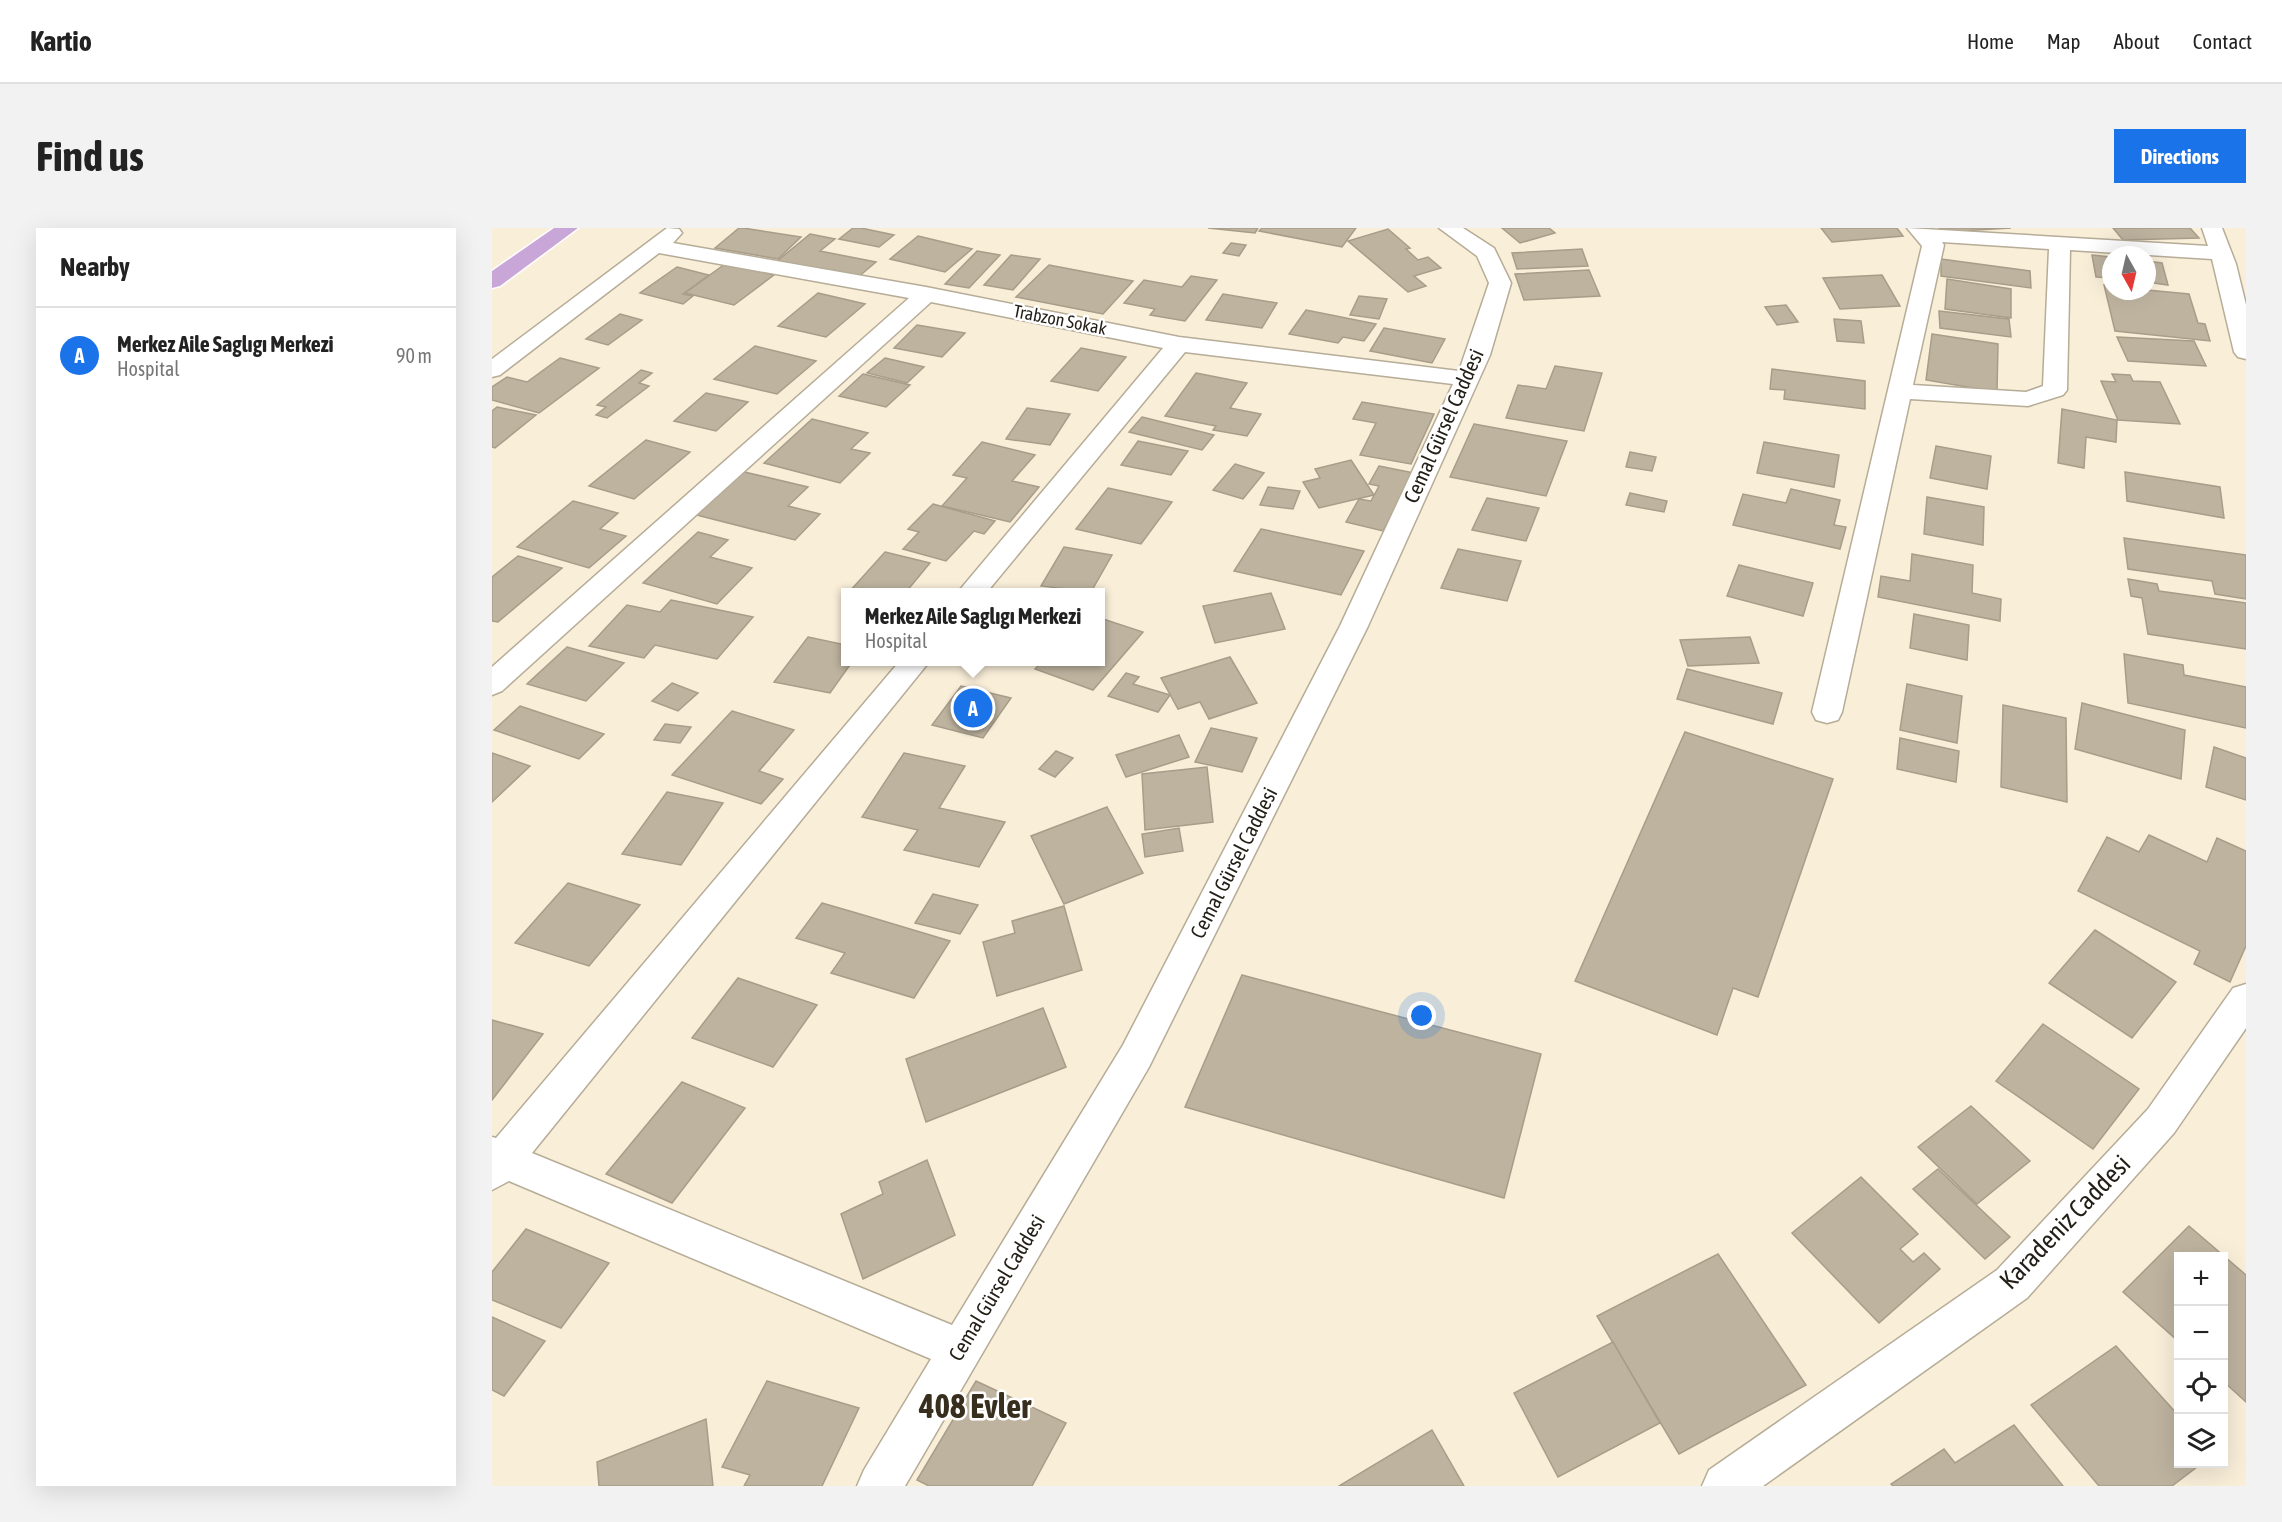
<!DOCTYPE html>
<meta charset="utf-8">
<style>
body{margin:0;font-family:"Asap Condensed",sans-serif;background:#f2f2f2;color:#222}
.controls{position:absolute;right:18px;bottom:18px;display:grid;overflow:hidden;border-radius:0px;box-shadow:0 6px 24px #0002}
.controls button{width:54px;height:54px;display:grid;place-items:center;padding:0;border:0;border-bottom:2px solid #e0e0e0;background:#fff;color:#222;font:30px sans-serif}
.compass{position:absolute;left:1610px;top:18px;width:54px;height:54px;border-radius:50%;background:#fff;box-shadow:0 6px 24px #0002;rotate:172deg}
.you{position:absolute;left:930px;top:788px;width:21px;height:21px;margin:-15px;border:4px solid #fff;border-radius:50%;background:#1a73e8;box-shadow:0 0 0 9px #1a73e833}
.badge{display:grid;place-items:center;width:39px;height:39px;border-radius:50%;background:#1a73e8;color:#fff;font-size:20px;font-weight:700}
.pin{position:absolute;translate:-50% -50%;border:3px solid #fff;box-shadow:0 2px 6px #0006}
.popup{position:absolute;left:349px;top:360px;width:264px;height:78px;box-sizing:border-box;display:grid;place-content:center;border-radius:0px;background:#fff;filter:drop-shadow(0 2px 4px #0005);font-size:20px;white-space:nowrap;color:#767676}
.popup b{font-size:22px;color:#222}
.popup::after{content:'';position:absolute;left:50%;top:100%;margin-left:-12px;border:12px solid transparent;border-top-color:#fff}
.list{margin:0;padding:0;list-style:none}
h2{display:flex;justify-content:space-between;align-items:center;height:78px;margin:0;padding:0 24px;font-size:26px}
h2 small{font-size:20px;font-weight:400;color:#767676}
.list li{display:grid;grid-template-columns:39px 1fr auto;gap:18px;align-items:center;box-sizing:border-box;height:96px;padding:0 24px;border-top:2px solid #e0e0e0}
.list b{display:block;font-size:22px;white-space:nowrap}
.list p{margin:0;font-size:20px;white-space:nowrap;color:#767676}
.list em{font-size:20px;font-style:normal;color:#767676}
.icon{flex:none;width:33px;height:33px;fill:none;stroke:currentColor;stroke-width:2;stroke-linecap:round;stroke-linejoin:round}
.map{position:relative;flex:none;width:1754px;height:1258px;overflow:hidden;border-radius:0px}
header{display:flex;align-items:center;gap:36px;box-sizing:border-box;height:84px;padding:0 30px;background:#fff;border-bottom:2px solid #e0e0e0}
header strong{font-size:28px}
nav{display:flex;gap:33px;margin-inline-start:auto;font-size:21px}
.intro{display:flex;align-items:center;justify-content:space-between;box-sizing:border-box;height:144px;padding:0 36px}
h1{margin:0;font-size:42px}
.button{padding:15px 27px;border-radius:0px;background:#1a73e8;color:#fff;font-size:21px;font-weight:700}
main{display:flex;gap:36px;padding:0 36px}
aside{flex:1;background:#fff;border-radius:0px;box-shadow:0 6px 24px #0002}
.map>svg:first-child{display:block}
</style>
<header>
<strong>Kartio</strong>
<nav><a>Home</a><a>Map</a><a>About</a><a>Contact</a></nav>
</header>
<div class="intro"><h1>Find us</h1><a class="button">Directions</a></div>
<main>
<aside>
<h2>Nearby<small></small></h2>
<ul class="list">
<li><span class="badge">A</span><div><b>Merkez Aile Saglıgı Merkezi</b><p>Hospital</p></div><em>90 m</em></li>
</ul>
</aside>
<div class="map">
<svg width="1754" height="1258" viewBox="0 0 1754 1258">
<rect width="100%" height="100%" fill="#f9eed8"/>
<g fill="#bdb39f" stroke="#a79d89" stroke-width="1.5">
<polygon points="247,0 251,0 309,9 286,31 223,20"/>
<polygon points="361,0 369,0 402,7 387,19 347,11"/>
<polygon points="716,0 766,0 763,5"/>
<polygon points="770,0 864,0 850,19 767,3"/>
<polygon points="1010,0 1057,0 1063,5 1028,15"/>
<polygon points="1329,0 1405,0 1411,8 1340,14"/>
<polygon points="1447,0 1519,0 1452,4"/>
<polygon points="1621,0 1698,0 1707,10 1631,12"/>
<polygon points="896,1 918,20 914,21 926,32 936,29 949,40 922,48 934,58 916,64 856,13"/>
<polygon points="318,6 343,11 328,23 384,34 365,50 284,34"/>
<polygon points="426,8 480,21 453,44 398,31"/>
<polygon points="739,15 754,17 747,28 731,25"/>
<polygon points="1090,21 1096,38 1025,41 1020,25"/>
<polygon points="485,23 508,27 477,60 453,56"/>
<polygon points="519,27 548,31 521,62 492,57"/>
<polygon points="1600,27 1619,29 1619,50 1604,49"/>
<polygon points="1449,31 1538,43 1539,60 1449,48"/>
<polygon points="1655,33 1670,35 1676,57 1655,54"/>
<polygon points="233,36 282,47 242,77 193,65"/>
<polygon points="557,37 641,53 611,86 524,69"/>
<polygon points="185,39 217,47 191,66 201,68 191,76 148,65"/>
<polygon points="1097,42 1108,68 1032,72 1023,46"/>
<polygon points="1390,47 1408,78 1348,81 1331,50"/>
<polygon points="699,48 725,52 693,93 658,87 663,81 632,75 652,52 690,59"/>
<polygon points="1455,51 1519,61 1519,90 1453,81"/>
<polygon points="1612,57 1619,58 1619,63 1655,62 1697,66 1706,95 1713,96 1718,113 1623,103"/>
<polygon points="326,65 373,76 334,109 286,98"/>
<polygon points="731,66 785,75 770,100 714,92"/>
<polygon points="867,68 895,71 887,91 858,87"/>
<polygon points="1294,77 1306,94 1285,97 1273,79"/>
<polygon points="814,82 884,96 872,113 851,109 846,115 797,106"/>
<polygon points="1447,83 1517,91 1519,109 1448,100"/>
<polygon points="128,86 150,92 116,117 94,111"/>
<polygon points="1342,91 1369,93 1372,115 1345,113"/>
<polygon points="425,97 473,105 450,129 402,120"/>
<polygon points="892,100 953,111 940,135 878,123"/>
<polygon points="1440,106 1506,116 1505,164 1434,152"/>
<polygon points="1625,109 1702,113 1714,138 1636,133"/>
<polygon points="263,118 324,133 285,166 222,151"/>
<polygon points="589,120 634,129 606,163 559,153"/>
<polygon points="68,130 107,140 47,185 0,172 0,159 15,149 35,154"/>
<polygon points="393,130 432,139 415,155 375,145"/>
<polygon points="1063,138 1110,145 1092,203 1014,190 1026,157 1054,161"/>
<polygon points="1280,141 1373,153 1373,181 1292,171 1293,162 1278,161"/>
<polygon points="149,142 160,145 147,155 157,158 115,190 104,187 114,179 105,177"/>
<polygon points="704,145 755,155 738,180 769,186 755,208 721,202 724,198 673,188"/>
<polygon points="371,146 418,157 394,179 347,168"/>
<polygon points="1620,146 1638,147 1641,153 1668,154 1688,196 1626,192 1609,153 1624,154"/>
<polygon points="214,165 256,174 224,203 182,193"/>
<polygon points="870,174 942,186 919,236 868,227 884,195 861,191"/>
<polygon points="5,179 44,187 3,220 0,219 0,183"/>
<polygon points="535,180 578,186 558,217 514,211"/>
<polygon points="1570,181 1625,192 1624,214 1594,209 1592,240 1566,235"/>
<polygon points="650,189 722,207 710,222 637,204"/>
<polygon points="320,191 376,205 359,221 378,225 348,255 272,235"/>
<polygon points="982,196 1075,213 1054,268 958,249"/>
<polygon points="154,212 198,224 142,271 97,258"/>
<polygon points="646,213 696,223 679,247 629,237"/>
<polygon points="490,214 543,227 520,253 547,259 518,294 450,278 475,250 461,247"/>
<polygon points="1272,214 1347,227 1342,259 1265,245"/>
<polygon points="1444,218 1499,228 1495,261 1438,250"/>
<polygon points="1138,224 1164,229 1160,243 1134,239"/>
<polygon points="859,232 882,267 827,280 811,254 828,250 823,241"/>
<polygon points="743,236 772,245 751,271 721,262"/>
<polygon points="887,238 922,245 891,303 854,294 867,271 879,273 887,258 877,256"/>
<polygon points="244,242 316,259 296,278 328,286 303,312 197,285"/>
<polygon points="1633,244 1728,259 1732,290 1635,273"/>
<polygon points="776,259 808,263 801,281 768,277"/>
<polygon points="616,260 680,274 649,316 584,301"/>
<polygon points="1299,261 1348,272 1342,297 1354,299 1348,321 1241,297 1251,266 1294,275"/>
<polygon points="1138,265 1175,273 1172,284 1134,277"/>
<polygon points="1435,269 1492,279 1491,317 1432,306"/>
<polygon points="995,270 1047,280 1034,313 980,302"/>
<polygon points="81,273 126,285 108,301 134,308 97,340 25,319"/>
<polygon points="441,276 503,293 492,306 482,303 454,333 411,321 427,304 416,301"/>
<polygon points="769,301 872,323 849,367 742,343"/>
<polygon points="206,304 236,312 218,329 260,340 225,376 151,355"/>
<polygon points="1632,310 1754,327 1754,371 1723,366 1720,353 1636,341"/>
<polygon points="572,319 620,327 599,364 549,358"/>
<polygon points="966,321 1029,333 1015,373 949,360"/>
<polygon points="393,324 438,335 414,364 357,364"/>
<polygon points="1420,326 1481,337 1480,365 1509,371 1508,393 1386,369 1389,348 1418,353"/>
<polygon points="26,328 70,340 6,394 0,393 0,349"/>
<polygon points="1247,337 1321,355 1311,388 1235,368"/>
<polygon points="1636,351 1665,356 1667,363 1754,375 1754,421 1656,406 1650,370 1639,368"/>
<polygon points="779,365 793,401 723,415 711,378"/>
<polygon points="179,372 261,389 225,431 163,417 152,430 97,418 135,377 168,384"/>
<polygon points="1422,386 1477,397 1475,432 1418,420"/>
<polygon points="608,390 651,404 601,462 543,441 550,434 608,434"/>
<polygon points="316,409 354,417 354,434 360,434 338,465 282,454"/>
<polygon points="1258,409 1267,435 1196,438 1188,412"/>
<polygon points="75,419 132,435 94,473 35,456"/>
<polygon points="1632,426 1691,437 1692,447 1754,459 1754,500 1636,475"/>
<polygon points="738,429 765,475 717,491 708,474 686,481 669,450"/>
<polygon points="1195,441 1290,465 1281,496 1185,471"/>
<polygon points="634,445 647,449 641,456 678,467 666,484 616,468"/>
<polygon points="180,455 206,465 186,483 160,473"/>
<polygon points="1415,456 1470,468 1465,515 1408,502"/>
<polygon points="469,458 519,470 491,510 440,497"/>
<polygon points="1590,475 1693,502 1689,551 1583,521"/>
<polygon points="1511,477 1574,490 1575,574 1509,559"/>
<polygon points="28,478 112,506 87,531 2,502"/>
<polygon points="240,483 302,502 267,543 291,551 269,576 180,547"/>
<polygon points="173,496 199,499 188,515 162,512"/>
<polygon points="719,500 765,510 750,544 703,534"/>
<polygon points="1193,504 1341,551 1266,769 1241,760 1225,807 1083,753"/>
<polygon points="687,507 697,529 634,549 624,527"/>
<polygon points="1408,510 1467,523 1464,554 1405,541"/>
<polygon points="1722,519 1754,530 1754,572 1714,559"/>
<polygon points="564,523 581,530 563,549 547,541"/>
<polygon points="0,525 38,538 0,574"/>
<polygon points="412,525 473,538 447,580 513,594 487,639 412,622 426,602 370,589"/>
<polygon points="715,539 721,594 653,602 650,546"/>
<polygon points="175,564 231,575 189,637 130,626"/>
<polygon points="615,579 651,645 572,676 539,608"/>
<polygon points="687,600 691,623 653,629 650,606"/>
<polygon points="1657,607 1715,634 1725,610 1754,623 1754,718 1738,754 1702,736 1708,723 1586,663 1615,609 1647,624"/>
<polygon points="76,655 148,677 97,738 23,715"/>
<polygon points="441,666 486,677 468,706 423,695"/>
<polygon points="330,675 368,686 458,713 422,770 339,745 353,725 304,710"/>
<polygon points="572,678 590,742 505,768 491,714 523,705 520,693"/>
<polygon points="1603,702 1684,754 1640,810 1557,755"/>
<polygon points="750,747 1049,826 1012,970 693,879"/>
<polygon points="246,750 325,777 281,839 200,810"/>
<polygon points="551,780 574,839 434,894 414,831"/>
<polygon points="0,792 51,806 0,872"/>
<polygon points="1551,796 1647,861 1601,921 1504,853"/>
<polygon points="190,854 253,880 180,975 114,946"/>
<polygon points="1479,878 1538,933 1485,976 1426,919"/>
<polygon points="435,932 463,1007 371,1051 349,986 391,966 387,954"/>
<polygon points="1446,941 1518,1009 1493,1031 1421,961"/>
<polygon points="1369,949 1426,1006 1408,1021 1421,1034 1432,1025 1448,1041 1387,1095 1300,1005"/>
<polygon points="1697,998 1754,1047 1754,1174 1732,1154 1732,1028 1686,1028 1686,1113 1631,1064"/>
<polygon points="34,1001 117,1035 69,1100 0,1072 0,1044"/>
<polygon points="1226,1026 1314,1157 1187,1226 1105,1088"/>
<polygon points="0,1089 53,1113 12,1168 0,1162"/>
<polygon points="1121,1114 1168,1195 1066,1249 1022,1165"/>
<polygon points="1624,1118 1686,1187 1686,1236 1709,1236 1680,1258 1607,1258 1539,1177"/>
<polygon points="275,1153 367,1180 330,1258 252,1258 258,1247 230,1239"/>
<polygon points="484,1153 574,1195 540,1258 437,1258 425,1252"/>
<polygon points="214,1191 221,1258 107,1258 105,1234"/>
<polygon points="1522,1197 1571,1258 1401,1258 1399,1256 1452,1221 1463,1235"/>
<polygon points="940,1202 972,1258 847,1258"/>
</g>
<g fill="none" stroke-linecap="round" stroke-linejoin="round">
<defs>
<g id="minor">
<polygon points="175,0 187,1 190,5 181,15 434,59 687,109 967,143 997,55 985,28 947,0 971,0 1002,20 1019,55 998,127 876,398 657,839 413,1258 365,1258 372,1242 439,1131 17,953 0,962 0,909 4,910 407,434 437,434 40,925 460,1097 631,817 848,398 961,156 693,124 495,364 466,364 671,120 439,74 10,463 0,467 0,439 417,70 167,25 8,147 0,149 0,131"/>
<path d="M1415,0L1716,18L1710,0H1730L1744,36L1754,77V131L1746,129L1742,124L1720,31L1578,22L1575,162L1571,167L1536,178L1418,171L1350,484L1346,492L1335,495L1324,492L1320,484L1430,18ZM1450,14L1557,21L1551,158L1534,164L1421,157L1452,17Z"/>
<polygon points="1754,756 1754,800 1682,905 1535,1070 1271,1258 1210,1258 1217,1242 1505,1042 1656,881 1741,760"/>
</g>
<polygon id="major" points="62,0 86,0 8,58 0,60 0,43"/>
</defs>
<use href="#minor" stroke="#b6ac97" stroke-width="3"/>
<use href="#major" stroke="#fff" stroke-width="3"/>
<use href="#minor" fill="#fff" fill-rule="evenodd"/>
<use href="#major" fill="#c9a6d8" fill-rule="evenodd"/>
</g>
<g text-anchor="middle" stroke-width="5" stroke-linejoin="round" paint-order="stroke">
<g font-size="18" fill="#231f17" stroke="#fff">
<text transform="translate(568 92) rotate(11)" y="6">Trabzon Sokak</text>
</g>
<g font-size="21" fill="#231f17" stroke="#fff">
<text transform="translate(952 198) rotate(-66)" y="7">Cemal Gürsel Caddesi</text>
<text transform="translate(742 635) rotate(-63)" y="7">Cemal Gürsel Caddesi</text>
<text transform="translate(505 1060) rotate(-59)" y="7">Cemal Gürsel Caddesi</text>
</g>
<g font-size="26" fill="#231f17" stroke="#fff">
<text transform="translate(1573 994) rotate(-46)" y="9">Karadeniz Caddesi</text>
</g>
<g font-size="33" font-weight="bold" fill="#372e1d" stroke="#fff">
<text x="483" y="1190">408 Evler</text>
</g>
</g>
</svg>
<div class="controls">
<button>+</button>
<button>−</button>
<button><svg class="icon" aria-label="locate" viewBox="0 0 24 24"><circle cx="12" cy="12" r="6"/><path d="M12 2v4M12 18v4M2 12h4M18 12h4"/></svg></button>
<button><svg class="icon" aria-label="layers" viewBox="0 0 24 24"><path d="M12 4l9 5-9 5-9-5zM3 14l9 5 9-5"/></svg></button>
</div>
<svg class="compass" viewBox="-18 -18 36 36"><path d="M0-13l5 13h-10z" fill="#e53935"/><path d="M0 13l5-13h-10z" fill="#767676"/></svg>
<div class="you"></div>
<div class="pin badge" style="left:481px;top:480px">A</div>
<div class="popup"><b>Merkez Aile Saglıgı Merkezi</b>Hospital</div>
</div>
</main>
